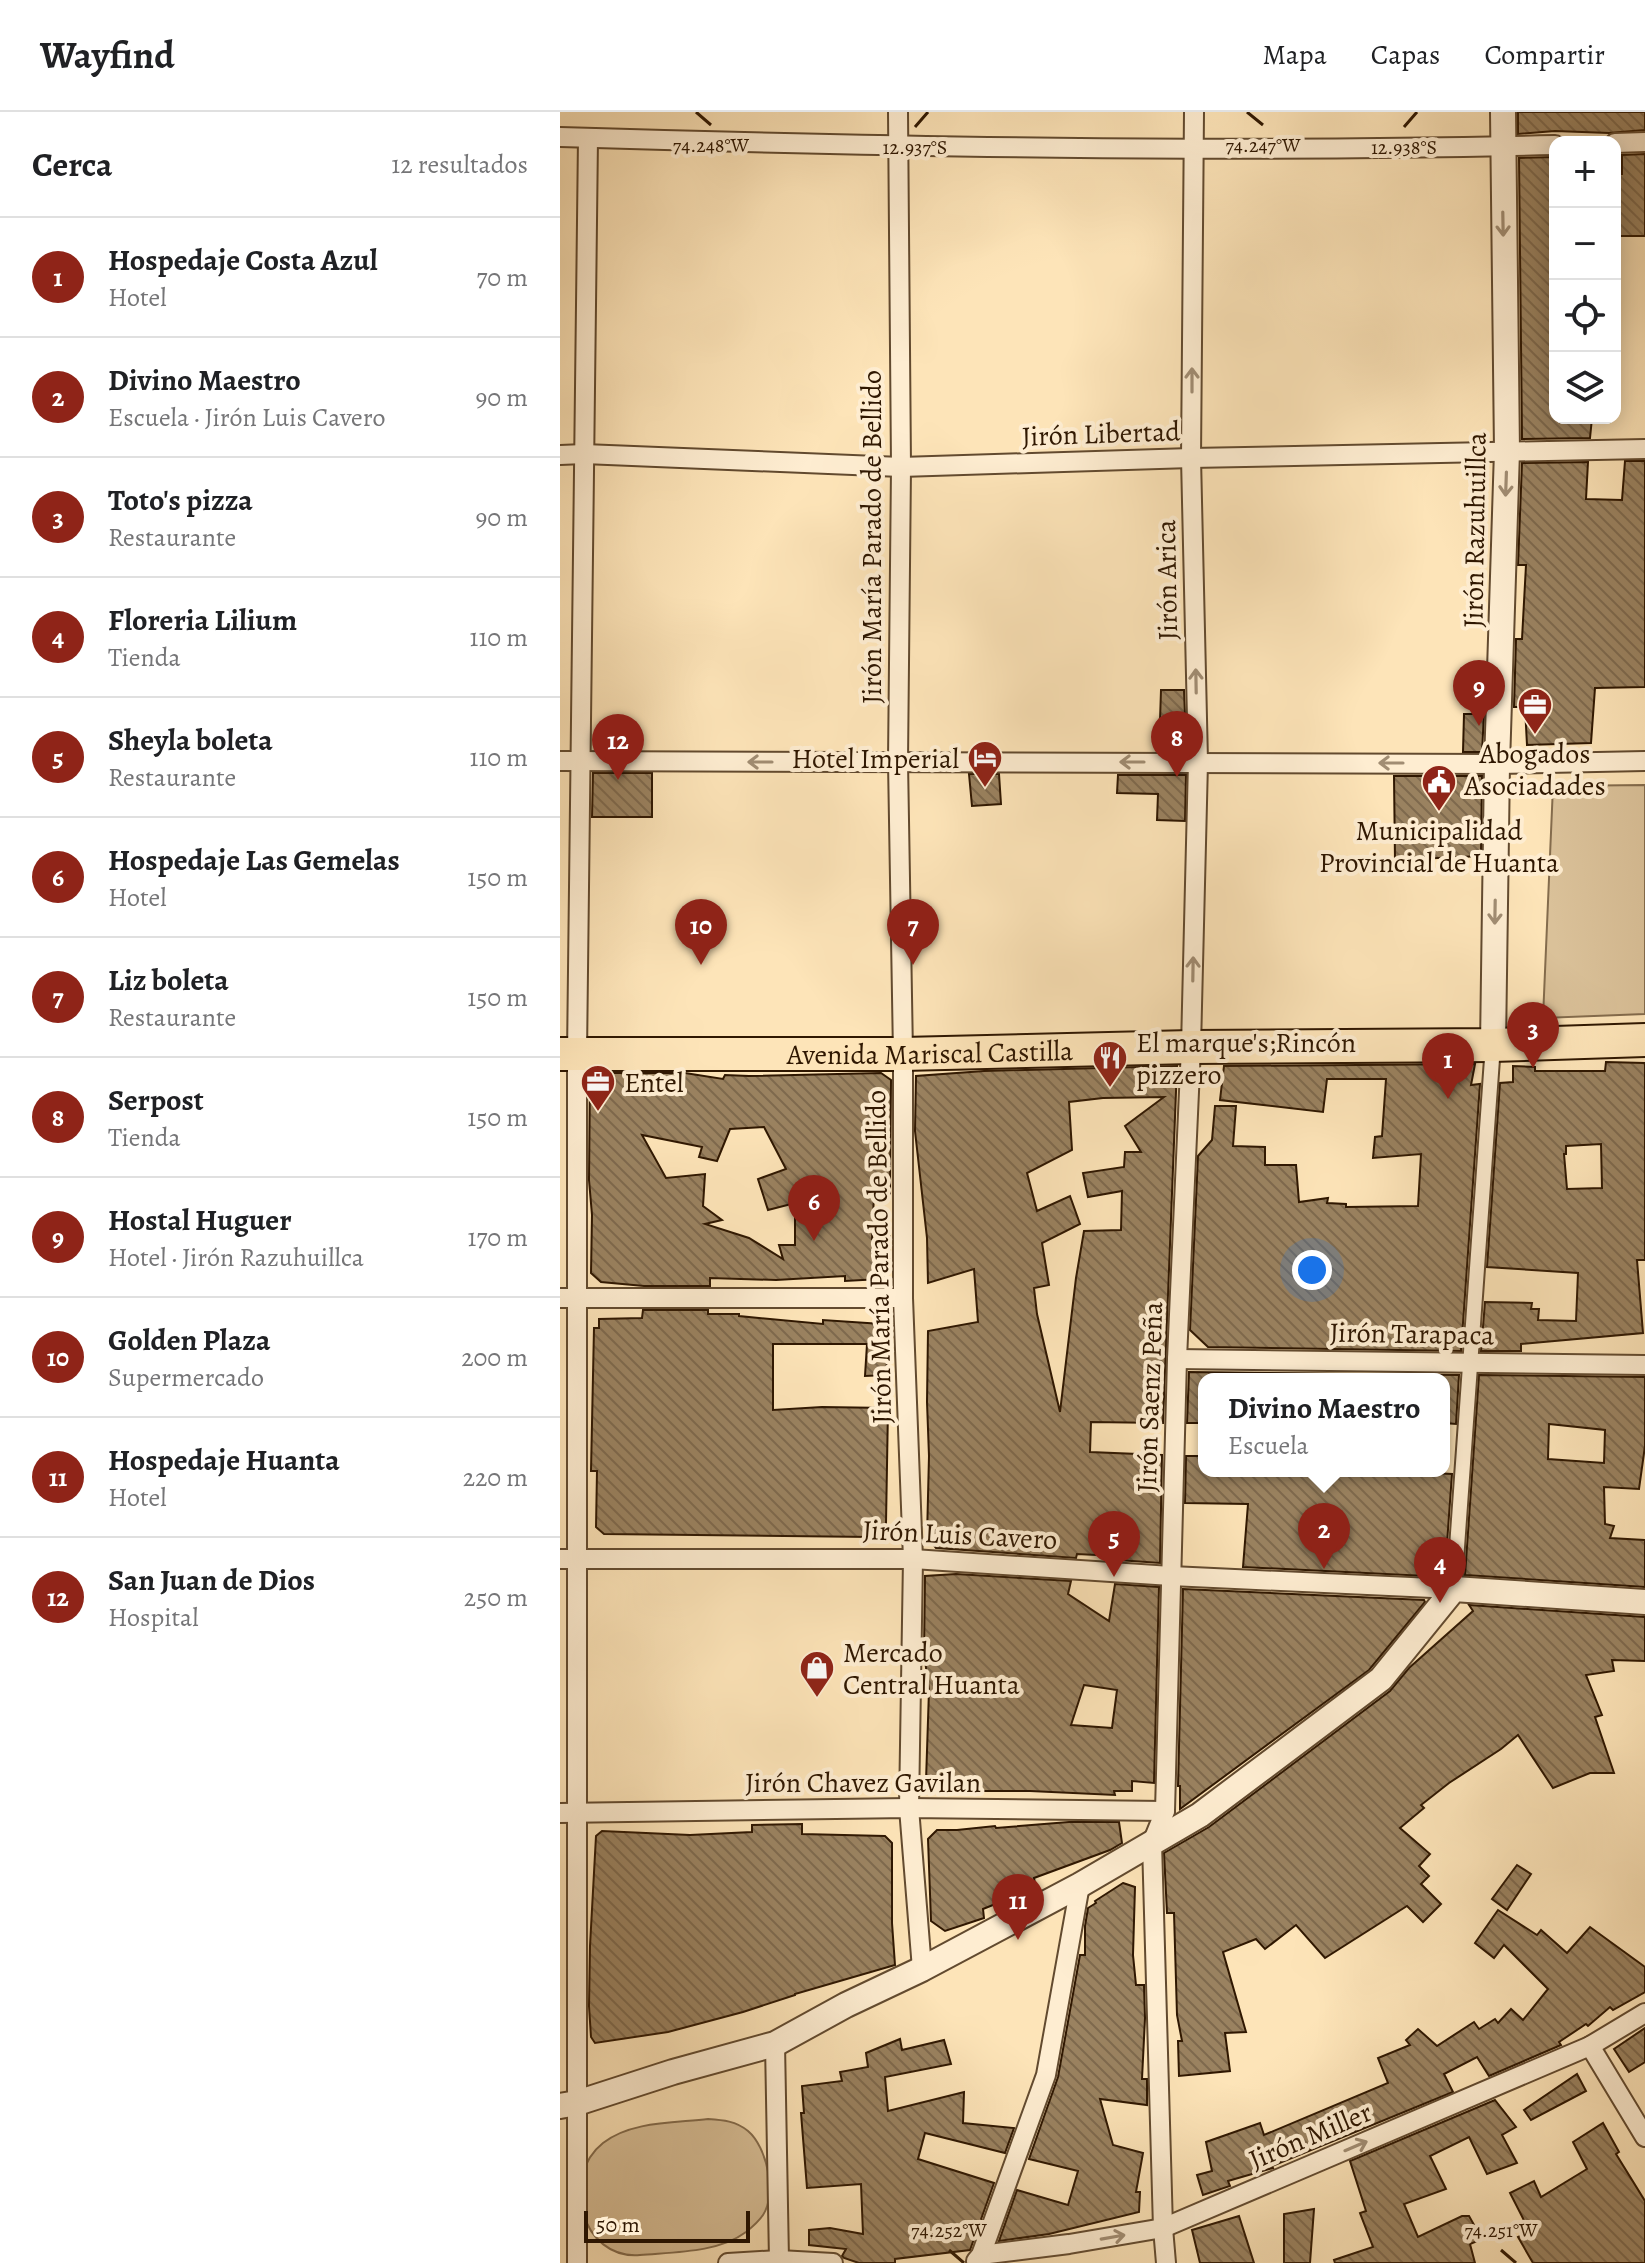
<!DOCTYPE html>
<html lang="es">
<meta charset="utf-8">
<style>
body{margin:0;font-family:Alegreya,serif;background:#f6f6f6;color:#202124}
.controls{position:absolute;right:24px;top:24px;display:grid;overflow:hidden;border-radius:16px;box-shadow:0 4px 20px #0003}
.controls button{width:72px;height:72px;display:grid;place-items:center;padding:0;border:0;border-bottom:2px solid #e0e0e0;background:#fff;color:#202124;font:40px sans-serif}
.scale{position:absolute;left:24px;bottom:20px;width:166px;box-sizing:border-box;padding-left:8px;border:4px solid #2f1701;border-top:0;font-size:22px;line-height:28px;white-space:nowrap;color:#2f1701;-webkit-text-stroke:6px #feedd1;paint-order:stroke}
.you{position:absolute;left:752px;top:1158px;width:28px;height:28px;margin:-20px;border:6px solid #fff;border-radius:50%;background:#1a73e8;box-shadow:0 0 0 12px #1a73e833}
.badge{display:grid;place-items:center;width:52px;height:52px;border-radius:50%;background:#8f2418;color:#fff;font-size:26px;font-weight:700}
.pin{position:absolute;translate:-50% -66px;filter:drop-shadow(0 2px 4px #0008)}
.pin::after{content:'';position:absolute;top:42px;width:28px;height:24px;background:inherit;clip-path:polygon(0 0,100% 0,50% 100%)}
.popup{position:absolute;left:638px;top:1261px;width:252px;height:104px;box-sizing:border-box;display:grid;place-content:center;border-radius:16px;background:#fff;filter:drop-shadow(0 2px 6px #0005);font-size:26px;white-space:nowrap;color:#757577}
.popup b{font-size:30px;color:#202124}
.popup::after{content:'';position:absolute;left:50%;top:100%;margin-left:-16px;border:16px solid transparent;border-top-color:#fff}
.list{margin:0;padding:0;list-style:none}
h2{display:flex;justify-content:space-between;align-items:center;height:104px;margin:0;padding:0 32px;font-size:34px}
h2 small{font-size:26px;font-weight:400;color:#757577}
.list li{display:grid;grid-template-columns:52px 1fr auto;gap:24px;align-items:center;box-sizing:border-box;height:120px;padding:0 32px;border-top:2px solid #e0e0e0}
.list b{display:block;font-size:30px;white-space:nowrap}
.list p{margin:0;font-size:26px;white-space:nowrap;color:#757577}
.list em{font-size:26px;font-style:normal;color:#757577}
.icon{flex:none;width:44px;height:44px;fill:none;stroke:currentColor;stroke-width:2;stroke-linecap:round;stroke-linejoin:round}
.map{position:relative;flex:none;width:1085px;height:2151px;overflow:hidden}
header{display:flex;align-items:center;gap:48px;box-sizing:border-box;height:112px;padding:0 40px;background:#fff;border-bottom:2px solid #e0e0e0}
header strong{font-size:38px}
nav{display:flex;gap:44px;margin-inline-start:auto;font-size:28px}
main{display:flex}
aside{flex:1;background:#fff}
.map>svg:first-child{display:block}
</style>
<header>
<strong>Wayfind</strong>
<nav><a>Mapa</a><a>Capas</a><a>Compartir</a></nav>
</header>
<main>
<aside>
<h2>Cerca<small>12 resultados</small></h2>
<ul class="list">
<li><span class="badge">1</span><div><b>Hospedaje Costa Azul</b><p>Hotel</p></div><em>70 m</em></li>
<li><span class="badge">2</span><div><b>Divino Maestro</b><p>Escuela · Jirón Luis Cavero</p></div><em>90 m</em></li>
<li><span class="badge">3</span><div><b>Toto's pizza</b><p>Restaurante</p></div><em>90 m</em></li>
<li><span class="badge">4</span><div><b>Floreria Lilium</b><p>Tienda</p></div><em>110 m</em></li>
<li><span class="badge">5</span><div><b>Sheyla boleta</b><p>Restaurante</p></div><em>110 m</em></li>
<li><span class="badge">6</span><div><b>Hospedaje Las Gemelas</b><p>Hotel</p></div><em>150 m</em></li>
<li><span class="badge">7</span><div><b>Liz boleta</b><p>Restaurante</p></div><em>150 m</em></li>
<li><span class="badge">8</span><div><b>Serpost</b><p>Tienda</p></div><em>150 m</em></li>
<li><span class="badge">9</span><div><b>Hostal Huguer</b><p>Hotel · Jirón Razuhuillca</p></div><em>170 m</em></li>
<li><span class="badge">10</span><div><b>Golden Plaza</b><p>Supermercado</p></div><em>200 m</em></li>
<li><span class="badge">11</span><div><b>Hospedaje Huanta</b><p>Hotel</p></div><em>220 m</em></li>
<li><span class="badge">12</span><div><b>San Juan de Dios</b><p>Hospital</p></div><em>250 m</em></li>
</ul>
</aside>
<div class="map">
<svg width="1085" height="2151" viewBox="0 0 1085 2151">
<defs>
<pattern id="building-back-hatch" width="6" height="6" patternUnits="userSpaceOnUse" patternTransform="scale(2)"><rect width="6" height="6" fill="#9a8260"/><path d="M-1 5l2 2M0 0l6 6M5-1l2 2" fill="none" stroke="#7e694d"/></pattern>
</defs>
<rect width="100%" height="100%" fill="#fde4b8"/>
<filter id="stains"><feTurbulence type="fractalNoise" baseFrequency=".0025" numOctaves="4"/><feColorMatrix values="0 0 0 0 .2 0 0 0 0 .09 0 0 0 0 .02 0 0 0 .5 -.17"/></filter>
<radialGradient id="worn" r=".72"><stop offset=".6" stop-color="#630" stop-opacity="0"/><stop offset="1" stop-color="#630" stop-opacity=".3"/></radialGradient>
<g fill="#dac199" stroke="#846c4d" stroke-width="2">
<polygon points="1085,673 1085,902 983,906 993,674"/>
<path d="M148,2007C163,2008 176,2009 188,2019C207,2035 217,2082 203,2103C199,2109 191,2116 186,2120C158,2141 113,2140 80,2143C21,2148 0,2065 43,2031C71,2009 115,2011 148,2007Z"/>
</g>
<g fill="url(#building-back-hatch)" stroke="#2f1701" stroke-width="2" fill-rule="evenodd">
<polygon points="958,0 1085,0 1085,18 1049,21 995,19 958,22"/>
<polygon points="1085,42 1085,124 1055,124 1055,62 1062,62 1062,43"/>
<polygon points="995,45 995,306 1032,306 1030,326 962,327 959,46"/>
<polygon points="1065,349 1085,349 1085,575 1035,576 1031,631 967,633 965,595 954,595 956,527 962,527 966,453 958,453 962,351 1028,350 1026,387 1062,388"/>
<polygon points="601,578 624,578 626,629 611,639 599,639"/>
<polygon points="904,602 924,602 922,640 903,640"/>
<polygon points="33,661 92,661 92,705 32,705"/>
<polygon points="409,662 439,662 441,692 412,694"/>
<polygon points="558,663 626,663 625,709 597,708 598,682 557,681"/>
<polygon points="834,664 922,664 921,744 835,748"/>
<path d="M1046,950L1085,951V1148H1077L1083,1221L961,1232V1239H921L925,1190L972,1191L971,1197H979L978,1208L1016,1209L1018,1161L927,1155L940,971L953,970V954L975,955V959H1045ZM1041,1032L1042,1076L1007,1077L1004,1042H1006V1034Z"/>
<polygon points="915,952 911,973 920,972 901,1239 648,1235 630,1218 638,1044 652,1028 655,994 676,994 673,1034 705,1035 705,1053 736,1053 739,1090 768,1086 767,1091 786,1092 786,1095 858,1094 861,1042 813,1046 815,1025 822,1024 826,967 767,967 763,1000 660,988 664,954"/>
<path d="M617,954L603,1311L531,1310L530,1340L602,1343L600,1451L558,1448L556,1444L517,1442L516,1446L376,1436L367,1425L369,1344L367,1290L368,1219L418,1210L414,1157L368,1171L367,1126L355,1019L356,964L424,959ZM604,985L565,1014L581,1040H565L564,1055L523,1061L528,1085L562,1079L561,1118L524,1119L516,1166L500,1300L477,1202L474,1176L489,1173L482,1131L520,1112L510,1084L477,1099L467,1061L512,1038L509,990L543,986Z"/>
<path d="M30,961H125L163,967L165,963L189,964L321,961L331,968L330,1084L314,1083L312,1127L330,1124L329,1159L321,1167L285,1169V1164L216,1168L150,1166V1174H84L41,1170L31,1161L32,1103L29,1068ZM204,1015L226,1057L198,1067L208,1098L235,1091V1133H219L223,1147L189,1126L145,1112L162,1108L143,1094L145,1062L106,1066L82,1023L142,1035L139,1045L157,1049L170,1017Z"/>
<polygon points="83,1198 148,1198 148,1202 179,1202 179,1204 263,1212 263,1208 322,1212 329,1217 326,1263 305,1264 307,1232 213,1232 213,1298 262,1295 328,1296 326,1411 312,1425 44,1422 36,1415 37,1359 31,1359 34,1216 39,1216 39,1207 82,1206"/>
<polygon points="629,1260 899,1263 896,1312 884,1311 884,1267 644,1267 644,1311 627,1311"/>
<path d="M919,1263L1085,1265V1334L1079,1377L1044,1375L1045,1412L1054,1414L1050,1426L1085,1428V1475L905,1463ZM989,1312L1045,1318L1044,1351L988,1347Z"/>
<polygon points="626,1344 644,1344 644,1359 830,1359 892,1362 885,1459 866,1464 683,1455 688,1392 625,1391"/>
<path d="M396,1462L511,1469L508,1482L549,1509L555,1472L599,1475L594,1671L572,1669V1679H554L555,1683L470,1679H376L366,1669L369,1578L364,1541L365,1464ZM524,1573L557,1578L552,1616L511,1613Z"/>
<polygon points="623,1477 864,1488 865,1490 809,1558 620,1697 620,1674 618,1674"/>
<polygon points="909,1493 1085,1505 1085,1549 1052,1548 1054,1559 1026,1563 1042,1603 1035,1605 1054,1661 1030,1661 993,1676 958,1623 941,1637 889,1671 861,1693 864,1696 840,1716 870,1742 859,1754 869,1764 861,1772 881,1792 863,1810 847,1794 765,1846 736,1813 705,1837 696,1827 663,1840 686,1920 665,1921 670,1959 619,1964 618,1929 622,1929 617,1903 614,1801 607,1801 604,1741 649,1715 830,1579 849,1556 913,1499"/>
<polygon points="509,1710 559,1710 562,1731 550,1738 474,1766 475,1771 466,1774 468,1779 423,1797 424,1806 385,1819 371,1809 368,1727 377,1718 397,1718 435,1714 436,1716"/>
<polygon points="242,1712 242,1722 325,1724 332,1731 332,1811 335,1853 235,1882 235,1883 183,1900 108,1920 35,1931 31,1925 29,1894 30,1834 36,1724 42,1719 130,1723 192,1720 192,1713"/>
<polygon points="957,1753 971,1762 947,1798 932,1787"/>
<polygon points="563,1771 575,1775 573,1843 576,1873 584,1873 585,1906 582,1967 587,1967 587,1993 540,1987 553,2033 583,2041 576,2080 580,2080 579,2100 489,2122 439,2129 457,2078 508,2093 518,2059 469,2047 498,1965 520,1843 525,1843 525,1814 528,1796 536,1791 535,1789"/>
<polygon points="938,1798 977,1823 981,1818 1007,1841 1030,1815 1085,1855 1085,1880 1053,1898 1050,1895 1028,1914 1026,1912 999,1930 1001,1933 929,1964 917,1945 884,1962 893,1980 712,2054 713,2056 668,2069 670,2074 643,2083 637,2063 652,2059 646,2030 700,2011 704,2023 828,1971 818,1946 850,1933 846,1928 858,1917 877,1934 914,1910 919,1917 935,1907 938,1911 951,1897 963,1908 988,1877 944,1833 934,1846 915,1831"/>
<polygon points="1085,1916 1085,1950 1069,1960 1054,1937"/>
<polygon points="340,1927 342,1938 384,1928 391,1952 325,1965 328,1999 404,1980 403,2011 454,2016 445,2041 365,2021 358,2047 434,2071 410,2138 335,2147 335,2151 299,2151 284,2146 282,2144 286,2137 249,2133 249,2118 270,2116 303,2122 301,2072 247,2076 241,2001 244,2001 242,1974 282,1969 280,1960 308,1955 306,1941"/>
<polygon points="1017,1962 1026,1979 971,2008 964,1998"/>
<polygon points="935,1988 956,2015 942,2023 957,2051 927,2062 909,2025 870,2044 886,2077 844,2092 858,2125 902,2104 909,2104 922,2127 910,2132 915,2151 775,2151 774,2148 813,2135 800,2101 806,2099 790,2049"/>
<polygon points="1043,2011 1059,2040 1056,2042 1085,2089 1085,2151 973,2151 958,2125 970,2120 950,2081 974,2069 981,2085 1027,2057 1013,2030"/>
<polygon points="754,2097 750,2151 724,2151 724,2102"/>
<polygon points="679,2104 694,2151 640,2151 632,2118"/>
</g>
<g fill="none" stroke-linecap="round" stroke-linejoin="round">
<defs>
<polyline id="pedestrian" points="894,1477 933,933"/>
<g id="minor">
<polyline points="338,0 341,355 338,650 343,942 343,1186 353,1447 349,1696 362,1857"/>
<path d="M0,25C332,35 663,41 995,33"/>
<polyline points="1055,31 1085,30"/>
<polyline points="0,343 24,342 341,355 631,346 1085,337"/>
<polyline points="0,649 937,652 1085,649"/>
<polyline points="0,1186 343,1186"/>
<polyline points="617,1247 1085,1253"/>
<polyline points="0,1447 353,1447 611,1464 894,1477"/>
<polyline points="0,1701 349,1696 605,1699"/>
<polyline points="215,1932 219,2148"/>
<polyline points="1030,1934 1085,2025"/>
<polyline points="421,2143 509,2132 603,2116 1030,1934 1085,1901"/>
<polyline points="416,2149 421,2143 486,1963 520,1773"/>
<polyline points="17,2151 17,942 28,26"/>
<polyline points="168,2151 219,2148 273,2151"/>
<polyline points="606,2151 603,2116 592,1731 605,1699 617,1247 631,935 638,650 631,346 634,0"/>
</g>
<g id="tertiary">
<polyline points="933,933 937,652 947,339 943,0"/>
<polyline points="0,1994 17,1991 113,1960 215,1932 286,1893 362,1857 520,1773 640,1703 821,1567 894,1477 1085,1490"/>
</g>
<g id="trunk">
<path id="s1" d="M0,942H343L631,935L933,933L1085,928"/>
</g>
</defs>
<use href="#pedestrian" stroke="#624a2f" stroke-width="18"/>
<use href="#minor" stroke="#624a2f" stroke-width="22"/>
<use href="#tertiary" stroke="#624a2f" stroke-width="28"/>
<use href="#trunk" stroke="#2f1701" stroke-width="36"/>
<use href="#pedestrian" stroke="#feedd1" stroke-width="14"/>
<use href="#minor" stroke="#feedd1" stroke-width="18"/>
<use href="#tertiary" stroke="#feedd1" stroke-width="24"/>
<use href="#trunk" stroke="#fde4b8" stroke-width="32"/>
</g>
<defs><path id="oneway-shaft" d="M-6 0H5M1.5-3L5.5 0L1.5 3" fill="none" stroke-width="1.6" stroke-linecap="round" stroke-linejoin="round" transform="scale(2)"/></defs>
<g stroke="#a18d73">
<use href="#oneway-shaft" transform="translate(943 112) rotate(89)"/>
<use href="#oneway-shaft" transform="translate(632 268) rotate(-90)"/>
<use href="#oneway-shaft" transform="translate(946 372) rotate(92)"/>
<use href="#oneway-shaft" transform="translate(636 569) rotate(-91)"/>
<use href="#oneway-shaft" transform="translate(200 650) rotate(-180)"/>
<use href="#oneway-shaft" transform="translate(572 650) rotate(180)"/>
<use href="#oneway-shaft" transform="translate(831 651) rotate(-180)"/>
<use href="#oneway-shaft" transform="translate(935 800) rotate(91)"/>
<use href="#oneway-shaft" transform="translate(633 857) rotate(-89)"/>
<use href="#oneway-shaft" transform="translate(796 2034) rotate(-23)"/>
<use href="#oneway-shaft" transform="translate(553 2125) rotate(-10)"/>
</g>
<path fill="none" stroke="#2f1701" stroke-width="3" d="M136,0L151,13M687,0L703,13M355,15L368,0M844,15L857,0M389,2138L404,2151M941,2138L956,2151"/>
<defs>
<symbol id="office-pin" viewBox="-11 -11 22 30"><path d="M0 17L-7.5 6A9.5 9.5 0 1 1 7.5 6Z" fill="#8f2418" stroke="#feedd1"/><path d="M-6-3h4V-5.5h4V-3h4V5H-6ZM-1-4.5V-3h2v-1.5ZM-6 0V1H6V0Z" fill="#fff"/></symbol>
<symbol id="hotel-pin" viewBox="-11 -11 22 30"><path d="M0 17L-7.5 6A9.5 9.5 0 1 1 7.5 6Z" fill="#8f2418" stroke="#feedd1"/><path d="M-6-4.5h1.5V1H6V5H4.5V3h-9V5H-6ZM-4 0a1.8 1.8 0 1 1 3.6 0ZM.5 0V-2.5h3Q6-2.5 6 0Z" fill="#fff"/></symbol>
<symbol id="civic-pin" viewBox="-11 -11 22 30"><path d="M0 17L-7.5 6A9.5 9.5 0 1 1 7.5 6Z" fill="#8f2418" stroke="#feedd1"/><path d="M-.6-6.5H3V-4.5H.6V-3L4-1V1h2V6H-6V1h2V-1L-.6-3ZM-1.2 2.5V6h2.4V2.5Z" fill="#fff"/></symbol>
<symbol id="restaurant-pin" viewBox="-11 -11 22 30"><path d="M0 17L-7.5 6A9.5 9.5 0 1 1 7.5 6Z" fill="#8f2418" stroke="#feedd1"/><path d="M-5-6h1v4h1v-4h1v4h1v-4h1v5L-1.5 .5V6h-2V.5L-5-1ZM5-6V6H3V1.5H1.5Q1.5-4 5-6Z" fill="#fff"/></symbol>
<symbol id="shop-pin" viewBox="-11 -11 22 30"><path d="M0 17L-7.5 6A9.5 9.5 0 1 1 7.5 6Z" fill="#8f2418" stroke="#feedd1"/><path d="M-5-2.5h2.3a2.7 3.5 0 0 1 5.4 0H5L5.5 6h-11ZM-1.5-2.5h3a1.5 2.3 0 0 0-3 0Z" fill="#fff"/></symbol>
</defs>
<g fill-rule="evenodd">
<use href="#office-pin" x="955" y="573" width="40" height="54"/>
<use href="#hotel-pin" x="405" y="626" width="40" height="54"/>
<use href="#civic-pin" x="859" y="650" width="40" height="54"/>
<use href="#restaurant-pin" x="530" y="926" width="40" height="54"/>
<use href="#office-pin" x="18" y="950" width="40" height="54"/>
<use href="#shop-pin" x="237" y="1536" width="40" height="54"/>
</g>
<g text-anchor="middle" stroke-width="8" stroke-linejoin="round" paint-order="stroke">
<g font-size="28" fill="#2f1701" stroke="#feedd1">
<text transform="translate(541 321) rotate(-2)" y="10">Jirón Libertad</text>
<text transform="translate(914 418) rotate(-89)" y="10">Jirón Razuhuillca</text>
<text transform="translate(311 425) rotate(-90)" y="10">Jirón María Parado de Bellido</text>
<text transform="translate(606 468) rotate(-91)" y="10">Jirón Arica</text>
<text dy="10" stroke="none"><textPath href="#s1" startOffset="370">Avenida Mariscal Castilla</textPath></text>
<text transform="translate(318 1145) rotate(-91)" y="10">Jirón María Parado de Bellido</text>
<text transform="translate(852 1221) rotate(1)" y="10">Jirón Tarapaca</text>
<text transform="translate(589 1285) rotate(-88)" y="10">Jirón Saenz Peña</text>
<text transform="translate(400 1422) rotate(3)" y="10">Jirón Luis Cavero</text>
<text x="303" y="1680">Jirón Chavez Gavilan</text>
<text transform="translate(750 2023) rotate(-23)" y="10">Jirón Miller</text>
</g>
<g font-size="28" fill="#2f1701" stroke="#feedd1" text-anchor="start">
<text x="975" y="651" text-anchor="middle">Abogados<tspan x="975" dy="32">Asociadades</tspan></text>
<text x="399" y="656" text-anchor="end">Hotel Imperial</text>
<text x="879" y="728" text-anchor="middle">Municipalidad<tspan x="879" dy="32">Provincial de Huanta</tspan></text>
<text x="576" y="940">El marque's;Rincón<tspan x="576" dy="32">pizzero</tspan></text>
<text x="64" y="980">Entel</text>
<text x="283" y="1550">Mercado<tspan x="283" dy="32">Central Huanta</tspan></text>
</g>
</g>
<g font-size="20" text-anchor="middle" fill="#2f1701" stroke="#feedd1" stroke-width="8" stroke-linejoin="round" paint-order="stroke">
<text x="151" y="40">74.248°W</text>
<text x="703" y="40">74.247°W</text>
<text x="355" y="42">12.937°S</text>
<text x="844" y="42">12.938°S</text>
<text x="389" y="2125">74.252°W</text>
<text x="941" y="2125">74.251°W</text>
</g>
<rect width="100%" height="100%" filter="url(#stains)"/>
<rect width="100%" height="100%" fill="url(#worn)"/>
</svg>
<div class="controls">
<button>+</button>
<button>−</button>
<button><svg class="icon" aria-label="locate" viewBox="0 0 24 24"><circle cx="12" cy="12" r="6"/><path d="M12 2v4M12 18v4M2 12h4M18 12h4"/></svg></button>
<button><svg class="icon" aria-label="layers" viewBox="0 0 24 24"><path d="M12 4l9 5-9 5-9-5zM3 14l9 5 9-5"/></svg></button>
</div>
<div class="scale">50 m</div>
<div class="you"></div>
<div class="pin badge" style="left:888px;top:987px">1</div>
<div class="pin badge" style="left:764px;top:1457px">2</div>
<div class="popup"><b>Divino Maestro</b>Escuela</div>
<div class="pin badge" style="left:973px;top:956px">3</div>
<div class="pin badge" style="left:880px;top:1491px">4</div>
<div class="pin badge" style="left:554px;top:1465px">5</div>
<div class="pin badge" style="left:254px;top:1129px">6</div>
<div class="pin badge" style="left:353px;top:853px">7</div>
<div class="pin badge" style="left:617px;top:665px">8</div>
<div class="pin badge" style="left:919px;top:614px">9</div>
<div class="pin badge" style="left:141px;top:853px">10</div>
<div class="pin badge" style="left:458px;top:1828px">11</div>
<div class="pin badge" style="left:58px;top:668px">12</div>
</div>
</main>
